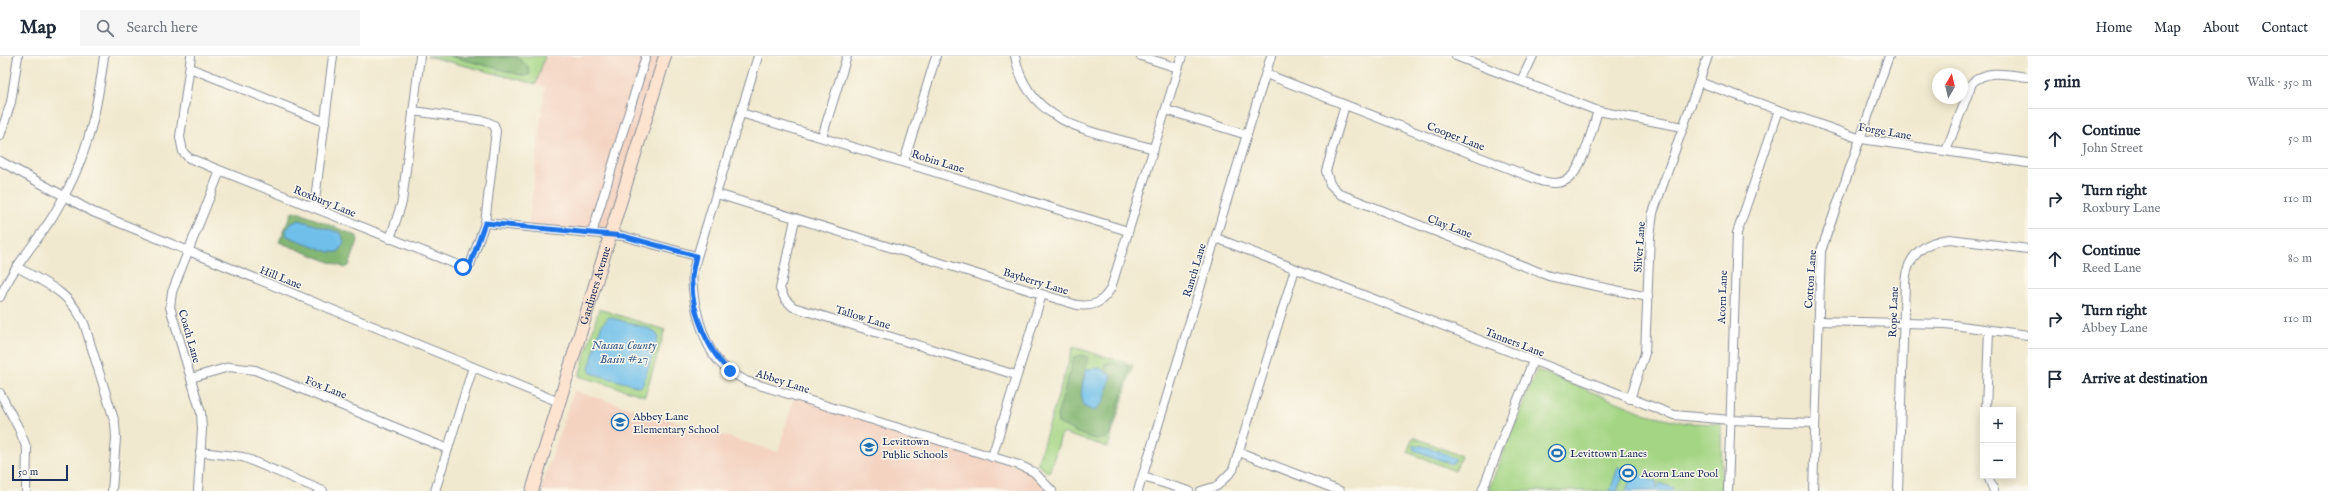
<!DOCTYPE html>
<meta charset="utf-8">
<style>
body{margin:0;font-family:"IM FELL English",serif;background:#f6f6f7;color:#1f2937}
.controls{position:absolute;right:12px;bottom:12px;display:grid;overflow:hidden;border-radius:0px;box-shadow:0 2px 10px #0003}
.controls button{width:36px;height:36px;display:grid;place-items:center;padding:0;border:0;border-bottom:1px solid #e0e1e3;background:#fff;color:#1f2937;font:20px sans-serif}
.compass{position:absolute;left:1932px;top:12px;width:36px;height:36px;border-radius:50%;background:#fff;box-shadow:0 2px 10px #0003;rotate:8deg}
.scale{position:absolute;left:12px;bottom:10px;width:56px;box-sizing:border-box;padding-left:4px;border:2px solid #1b2f5e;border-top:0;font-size:11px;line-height:14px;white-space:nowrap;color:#1b2f5e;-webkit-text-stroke:3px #fbf7ec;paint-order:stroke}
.stop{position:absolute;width:12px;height:12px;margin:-9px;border:3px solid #1a73e8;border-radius:50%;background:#fff}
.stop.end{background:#1a73e8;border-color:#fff;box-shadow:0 1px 4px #0008}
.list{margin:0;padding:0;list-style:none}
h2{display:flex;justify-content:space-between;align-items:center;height:52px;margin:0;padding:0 16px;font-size:17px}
h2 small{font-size:13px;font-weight:400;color:#747a83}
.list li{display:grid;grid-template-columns:26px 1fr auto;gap:12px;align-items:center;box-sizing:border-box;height:60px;padding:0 16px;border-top:1px solid #e0e1e3}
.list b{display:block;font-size:15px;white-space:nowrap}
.list p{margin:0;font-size:13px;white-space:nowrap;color:#747a83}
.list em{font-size:13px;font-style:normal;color:#747a83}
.icon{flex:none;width:22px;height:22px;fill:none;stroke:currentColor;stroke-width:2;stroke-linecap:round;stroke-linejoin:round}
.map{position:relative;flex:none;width:2028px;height:435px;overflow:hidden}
header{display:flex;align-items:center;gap:24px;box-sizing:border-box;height:56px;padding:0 20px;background:#fff;border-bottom:1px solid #e0e1e3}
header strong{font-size:19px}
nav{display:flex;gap:22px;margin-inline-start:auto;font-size:14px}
.search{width:280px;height:36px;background:#f6f6f7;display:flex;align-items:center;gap:10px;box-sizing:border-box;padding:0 14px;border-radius:0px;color:#747a83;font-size:15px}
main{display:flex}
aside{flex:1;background:#fff}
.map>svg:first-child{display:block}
</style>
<header>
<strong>Map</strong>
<div class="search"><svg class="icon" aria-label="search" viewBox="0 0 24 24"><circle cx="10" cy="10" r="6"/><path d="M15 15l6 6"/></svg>Search here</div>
<nav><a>Home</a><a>Map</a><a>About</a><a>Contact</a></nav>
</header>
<main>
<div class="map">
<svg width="2028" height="435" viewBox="0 0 2028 435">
<rect width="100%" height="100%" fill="#fbf7ec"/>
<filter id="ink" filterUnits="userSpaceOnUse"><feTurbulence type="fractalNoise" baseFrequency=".025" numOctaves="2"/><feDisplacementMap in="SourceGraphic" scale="8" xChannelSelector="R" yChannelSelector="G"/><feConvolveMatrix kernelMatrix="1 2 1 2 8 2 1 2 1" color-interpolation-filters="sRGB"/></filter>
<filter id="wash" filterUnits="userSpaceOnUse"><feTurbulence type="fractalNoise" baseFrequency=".012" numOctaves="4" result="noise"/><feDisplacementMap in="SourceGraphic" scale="16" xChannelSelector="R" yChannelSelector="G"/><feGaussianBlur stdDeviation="0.9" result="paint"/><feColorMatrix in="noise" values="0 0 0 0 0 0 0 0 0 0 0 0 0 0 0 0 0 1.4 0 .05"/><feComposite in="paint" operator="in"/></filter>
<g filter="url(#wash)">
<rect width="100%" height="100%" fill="#f1e9cf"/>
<g fill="#f4d3c1">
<polygon points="545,0 663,0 609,180 528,172 545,31 536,28"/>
<polygon points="574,335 778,396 794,341 1033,416 1052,435 540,435"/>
</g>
<g fill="#a4d584" stroke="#608271">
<polygon points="427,0 545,0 536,28"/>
<polygon points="599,253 665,274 645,340 579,320"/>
<polygon points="1073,291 1133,309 1108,391 1062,377 1049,417 1037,408"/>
<polygon points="1537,314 1647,358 1686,367 1721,368 1722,435 1488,435"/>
<polygon points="1413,381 1461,400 1455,415 1407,396"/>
</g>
<g fill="#83b672" stroke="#4f7268">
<polygon points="450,0 516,1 528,10 530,18 525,20"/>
<polygon points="295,155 357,180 358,185 349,210 345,212 279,186 292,156"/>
<path d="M1082,299L1088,301L1082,330L1111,319L1107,316L1104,309L1109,306L1130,311L1109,381C1095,389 1071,373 1058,367L1057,360L1074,301Z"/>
</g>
<g fill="#6fbfea" stroke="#4577a4">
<polygon points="299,164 341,177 344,186 338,196 329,196 287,180 286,174 292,167"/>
<polygon points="609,261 650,273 657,278 658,282 643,328 640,331 591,317 589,313 601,270"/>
<path d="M1100,312L1111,319L1104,346L1094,355L1086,352C1078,341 1083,326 1086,313Z"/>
<path d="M1413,389C1428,389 1442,397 1456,403L1452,408L1414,394Z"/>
<polygon points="1618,411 1625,414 1617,435 1610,435"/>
<polygon points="1633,416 1657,426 1656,430 1658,431 1660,427 1673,432 1672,435 1626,435"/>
</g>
</g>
<g filter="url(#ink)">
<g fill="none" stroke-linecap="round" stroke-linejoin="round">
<defs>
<g id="minor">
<polyline points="191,0 180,81 183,96 189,102 463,211 470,209 485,167 496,75 494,69 485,65 413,55"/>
<path d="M758,0L693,214C690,239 702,287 720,307C727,314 737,320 746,325L1019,409L1034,416L1052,435"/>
<path d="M1015,0C1028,70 1096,76 1154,93"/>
<polyline points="1141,0 1178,12"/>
<polyline points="1456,0 1598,55 1683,71"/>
<polyline points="190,12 325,66"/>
<path d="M1266,18L1541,125C1550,127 1559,129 1568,123C1583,114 1592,72 1598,55"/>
<polyline points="1521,25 1533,0"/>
<polyline points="1699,26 1861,83 2028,107"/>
<polyline points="1345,49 1326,115 1330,128 1340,138 1549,220 1648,241"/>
<polyline points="1166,54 1247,79"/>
<polyline points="741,57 1128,175"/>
<polyline points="0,80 11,46 18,0"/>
<polyline points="822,81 847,0"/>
<path d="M1946,95L1972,27C1989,12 2008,19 2028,21"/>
<polyline points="0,105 93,156 559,346"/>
<polyline points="904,106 936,0"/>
<path d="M717,138L1077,249C1094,251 1102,247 1111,232L1182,0"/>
<polyline points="314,152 333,0"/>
<polyline points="795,163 780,233 785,243 793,251 1016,319"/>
<polyline points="485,167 623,180 696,200"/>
<polyline points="592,177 646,0"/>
<polyline points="1216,182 1674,359 1730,364 1815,367"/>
<polyline points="390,183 402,146 420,0"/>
<path d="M17,211C47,228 68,235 84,267L115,367L116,382L112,435"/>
<path d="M0,241C13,211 36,187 53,160C86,106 96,63 104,0"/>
<polyline points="1818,265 1946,268 2028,279"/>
<polyline points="191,322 229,311 255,314 448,393"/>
<polyline points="0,337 19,373 27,393 26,435"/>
<polyline points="1630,343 1645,297 1650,180 1653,157 1708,0"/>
<polyline points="1986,354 1989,274"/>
<polyline points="200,396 243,401 323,435"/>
<polyline points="1239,396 1340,435"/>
<polyline points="992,401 1042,238"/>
<polyline points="1988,420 1994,435"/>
<polyline points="1143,421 1189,435"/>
<polyline points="198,435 202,373 201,357 170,251 172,236 220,115"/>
<polyline points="435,435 473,311"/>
<polyline points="1138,435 1271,0"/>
<polyline points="1201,435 1217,430 1233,414 1295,213"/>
<polyline points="1482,435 1533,305"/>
<polyline points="1728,435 1737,177 1779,54"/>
<polyline points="1813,435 1821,195 1889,0"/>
<path d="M1898,435L1905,226C1907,200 1924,185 1950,183L2028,193"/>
</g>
<g id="secondary">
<path id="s1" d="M532,435L665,0"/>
</g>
</defs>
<use href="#minor" stroke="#868c96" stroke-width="10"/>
<use href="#secondary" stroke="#868c96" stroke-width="14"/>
<use href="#minor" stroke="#fff" stroke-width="8"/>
<use href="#secondary" stroke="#fde4d0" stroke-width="12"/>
</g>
</g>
<g fill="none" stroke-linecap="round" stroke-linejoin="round" filter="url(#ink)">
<path stroke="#1a73e8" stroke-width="5" d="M463,211L470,209L485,167L623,180L696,200C694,209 691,219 692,228C692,256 709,298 730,315"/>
</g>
<defs>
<symbol id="school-ring" viewBox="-11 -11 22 22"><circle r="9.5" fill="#fbf7ec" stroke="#1f6fb2" stroke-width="1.5"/><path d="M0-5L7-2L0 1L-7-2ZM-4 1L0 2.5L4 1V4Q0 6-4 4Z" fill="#1f6fb2"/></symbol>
<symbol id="stadium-ring" viewBox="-11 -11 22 22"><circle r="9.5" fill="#fbf7ec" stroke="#1f6fb2" stroke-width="1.5"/><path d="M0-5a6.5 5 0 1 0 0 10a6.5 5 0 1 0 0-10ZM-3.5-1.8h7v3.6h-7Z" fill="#1f6fb2"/></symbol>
</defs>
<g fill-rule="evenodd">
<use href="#school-ring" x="610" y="356" width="20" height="20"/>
<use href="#school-ring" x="859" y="381" width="20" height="20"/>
<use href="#stadium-ring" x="1547" y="387" width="20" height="20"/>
<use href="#stadium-ring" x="1618" y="407" width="20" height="20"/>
</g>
<g text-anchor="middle" stroke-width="3" stroke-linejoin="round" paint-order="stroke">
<g font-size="11" fill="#1b2f5e" stroke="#fbf7ec">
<text transform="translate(1885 75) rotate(10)" y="4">Forge Lane</text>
<text transform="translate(1456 80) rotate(21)" y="4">Cooper Lane</text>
<text transform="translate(938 105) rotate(17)" y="4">Robin Lane</text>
<text transform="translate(325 145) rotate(22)" y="4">Roxbury Lane</text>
<text transform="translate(1450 170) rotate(21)" y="4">Clay Lane</text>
<text transform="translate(1639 191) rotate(-86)" y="4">Silver Lane</text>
<text transform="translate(1194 214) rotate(-73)" y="4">Ranch Lane</text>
<text transform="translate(281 221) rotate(22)" y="4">Hill Lane</text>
<text transform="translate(1810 223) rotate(-86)" y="4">Cotton Lane</text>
<text transform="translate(1036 225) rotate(17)" y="4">Bayberry Lane</text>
<text dy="4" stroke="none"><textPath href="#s1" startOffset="215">Gardiners Avenue</textPath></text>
<text transform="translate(1722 241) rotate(-88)" y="4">Acorn Lane</text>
<text transform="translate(1893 256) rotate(-88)" y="4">Rope Lane</text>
<text transform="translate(863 261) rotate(17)" y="4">Tallow Lane</text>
<text transform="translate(190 280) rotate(74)" y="4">Coach Lane</text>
<text transform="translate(1515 286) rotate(21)" y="4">Tanners Lane</text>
<text transform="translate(783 325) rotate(18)" y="4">Abbey Lane</text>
<text transform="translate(326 331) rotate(22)" y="4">Fox Lane</text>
</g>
<g font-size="11" fill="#1b2f5e" stroke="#fbf7ec" text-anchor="start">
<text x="633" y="364">Abbey Lane<tspan x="633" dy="13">Elementary School</tspan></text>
<text x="882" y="389">Levittown<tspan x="882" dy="13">Public Schools</tspan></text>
<text x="1570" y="401">Levittown Lanes</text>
<text x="1641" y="421">Acorn Lane Pool</text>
</g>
<g font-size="12" font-style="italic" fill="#345a88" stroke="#fbf7ec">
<text x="624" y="293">Nassau County<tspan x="624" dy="14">Basin #27</tspan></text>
</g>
</g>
</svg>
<div class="controls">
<button>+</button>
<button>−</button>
</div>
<svg class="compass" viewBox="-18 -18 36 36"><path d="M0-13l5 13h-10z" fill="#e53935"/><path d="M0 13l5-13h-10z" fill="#747a83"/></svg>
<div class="scale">50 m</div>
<div class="stop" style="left:463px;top:211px"></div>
<div class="stop end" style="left:730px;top:315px"></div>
</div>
<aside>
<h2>5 min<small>Walk · 350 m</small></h2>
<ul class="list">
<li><svg class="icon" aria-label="ahead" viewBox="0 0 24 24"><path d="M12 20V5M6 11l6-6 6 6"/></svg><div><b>Continue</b><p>John Street</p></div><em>50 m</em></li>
<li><svg class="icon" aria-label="right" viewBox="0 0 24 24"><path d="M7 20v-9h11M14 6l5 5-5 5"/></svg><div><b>Turn right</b><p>Roxbury Lane</p></div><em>110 m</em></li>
<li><svg class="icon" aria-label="ahead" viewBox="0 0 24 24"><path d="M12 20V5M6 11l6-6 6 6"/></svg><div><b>Continue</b><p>Reed Lane</p></div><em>80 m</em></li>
<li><svg class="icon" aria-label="right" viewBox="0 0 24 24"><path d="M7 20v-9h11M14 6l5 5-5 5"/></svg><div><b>Turn right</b><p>Abbey Lane</p></div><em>110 m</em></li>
<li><svg class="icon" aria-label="arrive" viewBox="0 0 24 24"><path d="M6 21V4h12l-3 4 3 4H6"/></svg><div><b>Arrive at destination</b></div></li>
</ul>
</aside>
</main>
